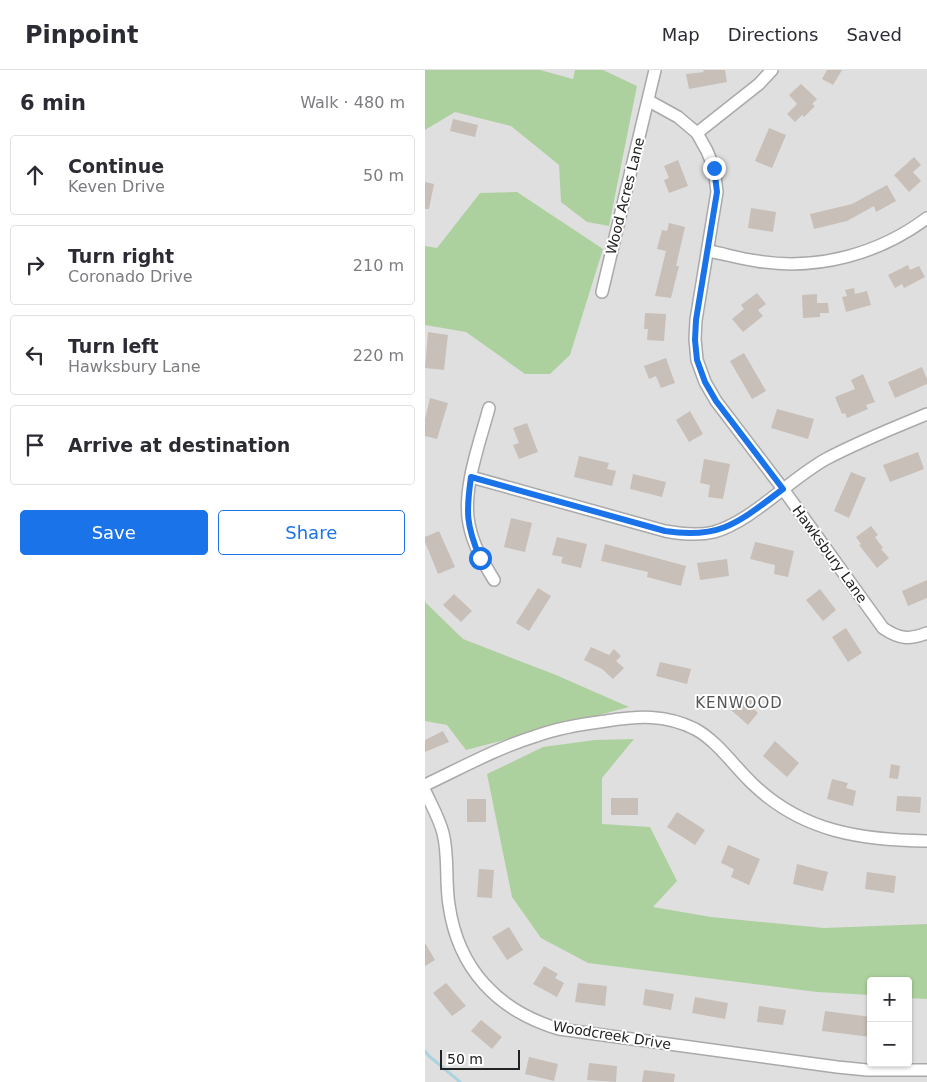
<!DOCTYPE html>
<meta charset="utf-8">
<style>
body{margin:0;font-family:"DejaVu Sans",sans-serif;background:#f2f2f3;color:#2b2b33}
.controls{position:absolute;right:15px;bottom:15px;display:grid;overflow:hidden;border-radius:5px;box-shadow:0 1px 4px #0004}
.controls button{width:45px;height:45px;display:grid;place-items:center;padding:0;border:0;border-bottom:1px solid #e1e1e2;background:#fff;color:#2b2b33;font:25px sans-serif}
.scale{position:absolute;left:15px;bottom:12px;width:80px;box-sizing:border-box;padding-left:5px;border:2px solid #222;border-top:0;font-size:14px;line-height:18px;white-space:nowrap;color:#222;-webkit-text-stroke:4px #fff;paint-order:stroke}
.stop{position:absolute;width:15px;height:15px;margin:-11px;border:4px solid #1a73e8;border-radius:50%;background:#fff}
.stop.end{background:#1a73e8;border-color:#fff;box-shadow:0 1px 5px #0008}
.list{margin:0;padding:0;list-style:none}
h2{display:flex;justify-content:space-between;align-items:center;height:65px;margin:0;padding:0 20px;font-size:21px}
h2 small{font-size:16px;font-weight:400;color:#7c7c81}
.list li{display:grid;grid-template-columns:32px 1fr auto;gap:15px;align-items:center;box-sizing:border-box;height:80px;margin:0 10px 10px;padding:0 10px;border:1px solid #e1e1e2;border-radius:5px}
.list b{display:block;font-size:19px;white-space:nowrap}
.list p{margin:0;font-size:16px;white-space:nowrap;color:#7c7c81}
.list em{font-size:16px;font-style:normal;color:#7c7c81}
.actions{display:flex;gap:10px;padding:15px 20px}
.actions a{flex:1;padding:11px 0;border:1px solid #1a73e8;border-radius:5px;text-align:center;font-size:18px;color:#1a73e8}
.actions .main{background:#1a73e8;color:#fff}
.icon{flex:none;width:28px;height:28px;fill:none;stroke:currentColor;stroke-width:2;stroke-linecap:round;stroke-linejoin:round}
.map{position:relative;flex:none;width:502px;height:1012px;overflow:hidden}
header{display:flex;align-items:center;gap:30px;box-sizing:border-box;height:70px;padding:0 25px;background:#fff;border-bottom:1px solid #e1e1e2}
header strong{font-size:24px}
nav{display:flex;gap:28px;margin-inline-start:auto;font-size:18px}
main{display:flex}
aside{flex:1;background:#fff}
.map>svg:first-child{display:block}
</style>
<header>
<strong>Pinpoint</strong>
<nav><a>Map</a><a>Directions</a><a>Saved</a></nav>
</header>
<main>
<aside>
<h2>6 min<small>Walk · 480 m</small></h2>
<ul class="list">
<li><svg class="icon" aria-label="ahead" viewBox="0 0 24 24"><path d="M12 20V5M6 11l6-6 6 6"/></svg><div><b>Continue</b><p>Keven Drive</p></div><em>50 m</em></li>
<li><svg class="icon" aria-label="right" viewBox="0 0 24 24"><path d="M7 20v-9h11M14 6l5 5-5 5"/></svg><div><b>Turn right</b><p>Coronado Drive</p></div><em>210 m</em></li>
<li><svg class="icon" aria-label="left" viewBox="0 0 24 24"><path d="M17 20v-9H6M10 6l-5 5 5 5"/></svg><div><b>Turn left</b><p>Hawksbury Lane</p></div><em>220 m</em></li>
<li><svg class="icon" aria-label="arrive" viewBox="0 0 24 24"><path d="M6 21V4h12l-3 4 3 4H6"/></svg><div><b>Arrive at destination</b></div></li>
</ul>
<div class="actions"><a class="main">Save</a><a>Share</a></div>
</aside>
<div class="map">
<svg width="502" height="1012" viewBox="0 0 502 1012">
<rect width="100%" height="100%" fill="#f2efe9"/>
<path fill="#e0dfdf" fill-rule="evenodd" d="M0,0H502V1012H0ZM446,911H483V993H446Z"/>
<g fill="#add19e">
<polygon points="0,0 115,0 148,9 150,0 178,0 212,16 184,156 162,152 136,132 134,95 86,56 30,42 0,60"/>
<polygon points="92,122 178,179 145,285 125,304 100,304 41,262 0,255 0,176 12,178 55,123"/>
<polygon points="0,530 1,533 38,569 131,605 204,637 41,680 22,655 0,651"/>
<polygon points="209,669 177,708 177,754 225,757 252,811 228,837 286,847 399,858 502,854 502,929 483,928 483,911 446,911 446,925 392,922 163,893 116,868 87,827 62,704 118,677 170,670"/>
</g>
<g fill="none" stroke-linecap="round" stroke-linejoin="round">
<polyline stroke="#aad3df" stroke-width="3" points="0,981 4,986 35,1012"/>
</g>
<g fill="#c7bfb8">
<polygon points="278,0 300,0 302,12 264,19 261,4 279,2"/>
<polygon points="402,0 417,0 408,15 397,9"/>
<polygon points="376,14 392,29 387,34 390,36 379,47 377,45 370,52 362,44 372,34 364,25"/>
<polygon points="28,49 53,55 50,67 25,61"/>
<polygon points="344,58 361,65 347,98 330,91"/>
<polygon points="489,87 496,95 488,102 496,111 484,122 469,105"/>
<polygon points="253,90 263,116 244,123 239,110 244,108 239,96"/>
<polygon points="0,112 9,114 4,139 0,139"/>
<polygon points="462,115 471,131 451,142 449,136 422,151 389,159 385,144 427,134"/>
<polygon points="326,138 351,142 348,162 323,158"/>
<polygon points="244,153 260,157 251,196 254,196 246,228 230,226 241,181 232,179 237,160 242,161"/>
<polygon points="483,195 485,200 494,196 500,207 479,218 477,214 470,218 463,205"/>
<polygon points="429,218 430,224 442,221 446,235 421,242 417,227 422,226 420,220"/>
<polygon points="332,223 341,234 333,240 338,246 318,262 307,249 319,239 316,235"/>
<polygon points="392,224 392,233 403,233 404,243 395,243 395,247 378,248 377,225"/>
<polygon points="220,243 241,244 239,271 222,270 223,259 219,259"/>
<polygon points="3,262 23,265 19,300 0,298"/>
<polygon points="319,283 341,321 327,329 305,291"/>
<polygon points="241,288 250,313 236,318 231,306 224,309 219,296"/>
<polygon points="497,297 502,309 502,314 470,328 463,312"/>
<polygon points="438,304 450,332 441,335 443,339 422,348 420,343 417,344 410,327 430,319 426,310"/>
<polygon points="5,328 23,333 12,369 0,366 0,349"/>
<polygon points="352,339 389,349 383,369 346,358"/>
<polygon points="265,341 278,364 264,372 251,350"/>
<polygon points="102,353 113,382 94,389 88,375 94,373 88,358"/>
<polygon points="493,382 499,399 465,412 458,395"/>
<polygon points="154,386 184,393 182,399 191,401 187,416 149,407"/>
<polygon points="279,389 305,394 298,429 283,427 285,415 275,413"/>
<polygon points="426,402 441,408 424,448 409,441"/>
<polygon points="208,404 241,412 237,427 205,419"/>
<polygon points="86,448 107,453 100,482 79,477"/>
<polygon points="446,456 453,465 450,467 458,478 456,479 464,488 452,498 434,475 436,474 431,467"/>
<polygon points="14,461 30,497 13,504 0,472 0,467"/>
<polygon points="132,467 162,474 156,498 136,493 138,487 127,485"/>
<polygon points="330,472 369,481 363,507 349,504 350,495 325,489"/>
<polygon points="180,474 261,496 256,516 222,507 223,502 176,491"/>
<polygon points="302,489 304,506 275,510 272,493"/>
<polygon points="502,510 502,528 483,536 477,521"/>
<polygon points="113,518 126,526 104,561 91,553"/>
<polygon points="395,519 411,540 398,551 381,530"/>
<polygon points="29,524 47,541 36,552 18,535"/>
<polygon points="421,558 437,583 423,592 407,567"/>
<polygon points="166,577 184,585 189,579 196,586 191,591 199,598 188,609 177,599 159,590"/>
<polygon points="235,592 266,599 262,614 231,606"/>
<polygon points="325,626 333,632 328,638 333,643 323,655 306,640 317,627 321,631"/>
<polygon points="18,661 24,672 0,682 0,670"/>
<polygon points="350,671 374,693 362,707 338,686"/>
<polygon points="466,694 475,696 473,709 464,708"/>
<polygon points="407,709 423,713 421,718 431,721 428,736 402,729"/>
<polygon points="472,726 496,727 495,743 471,741"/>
<rect x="186" y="728" width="27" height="17"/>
<rect x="42" y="729" width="19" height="23"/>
<polygon points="252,742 280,760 270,775 242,757"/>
<polygon points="303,775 335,789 324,815 306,807 309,799 296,793"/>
<polygon points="372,794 403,802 398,821 368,814"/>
<polygon points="54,799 69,800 67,828 52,827"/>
<polygon points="442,802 471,806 469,823 440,819"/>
<polygon points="84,857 98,880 82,890 67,867"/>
<polygon points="0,873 10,890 0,896"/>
<polygon points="119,896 133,904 130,908 139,913 132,927 108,914"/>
<polygon points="21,913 41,936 27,946 8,923"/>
<polygon points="153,913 182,916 180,936 150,932"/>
<polygon points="220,919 249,924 246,940 218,935"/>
<polygon points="270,927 303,933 300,949 267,943"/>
<polygon points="334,936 361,940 358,955 332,952"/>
<polygon points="400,941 446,947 446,967 397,961"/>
<polygon points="56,950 77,967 67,979 46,961"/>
<polygon points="104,987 133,994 129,1011 100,1004"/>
<polygon points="164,993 192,996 191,1012 162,1010"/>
<polygon points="219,1000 250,1004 249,1012 217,1012"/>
</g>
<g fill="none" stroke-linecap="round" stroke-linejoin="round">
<defs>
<g id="street">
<path d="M224,31L253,47L272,63L282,81L289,98L292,122L271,250L270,269L272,290L280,312L291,331L358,419L458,558C474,569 484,570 502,563"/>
<polyline points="272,63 334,14 347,0"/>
<path d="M284,181C300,184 316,189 332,191C392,201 454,184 502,148"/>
<polyline points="177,222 230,0"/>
<path d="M64,338C55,372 37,419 44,454C48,475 58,492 69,510"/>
<path d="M46,407L240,461C256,464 273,466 289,462C327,451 365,409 401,389C433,372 468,358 502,344"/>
<path d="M0,715C36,698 72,678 111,666C133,658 157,654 181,651C213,646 240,644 270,659C294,672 310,698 330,716C379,762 437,770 502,771"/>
<path d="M0,721C6,734 14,748 18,763C24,786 20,811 24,835C33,899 73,941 134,959L412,997L442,1000H502"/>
</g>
</defs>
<use href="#street" stroke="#a9a9a9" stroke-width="14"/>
<use href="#street" stroke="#fff" stroke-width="11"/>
</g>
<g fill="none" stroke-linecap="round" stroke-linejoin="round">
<path stroke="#1a73e8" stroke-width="6" d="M55,488C41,455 41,442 46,407L240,461C296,470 315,451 358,419L291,331L280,312L272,290L270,270L271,250L292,122L289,98"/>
</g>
<g text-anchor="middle" stroke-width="4" stroke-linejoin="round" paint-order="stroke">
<g font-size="14" fill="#222" stroke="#fff">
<text transform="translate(200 126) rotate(-76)" y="5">Wood Acres Lane</text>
<text transform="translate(405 484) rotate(54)" y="5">Hawksbury Lane</text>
<text transform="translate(187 965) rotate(9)" y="5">Woodcreek Drive</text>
</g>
<g font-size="15" letter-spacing="1" fill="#555" stroke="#fff">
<text x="314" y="638">KENWOOD</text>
</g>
</g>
</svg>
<div class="controls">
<button>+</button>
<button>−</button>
</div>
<div class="scale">50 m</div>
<div class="stop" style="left:55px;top:488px"></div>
<div class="stop end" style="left:289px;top:98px"></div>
</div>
</main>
